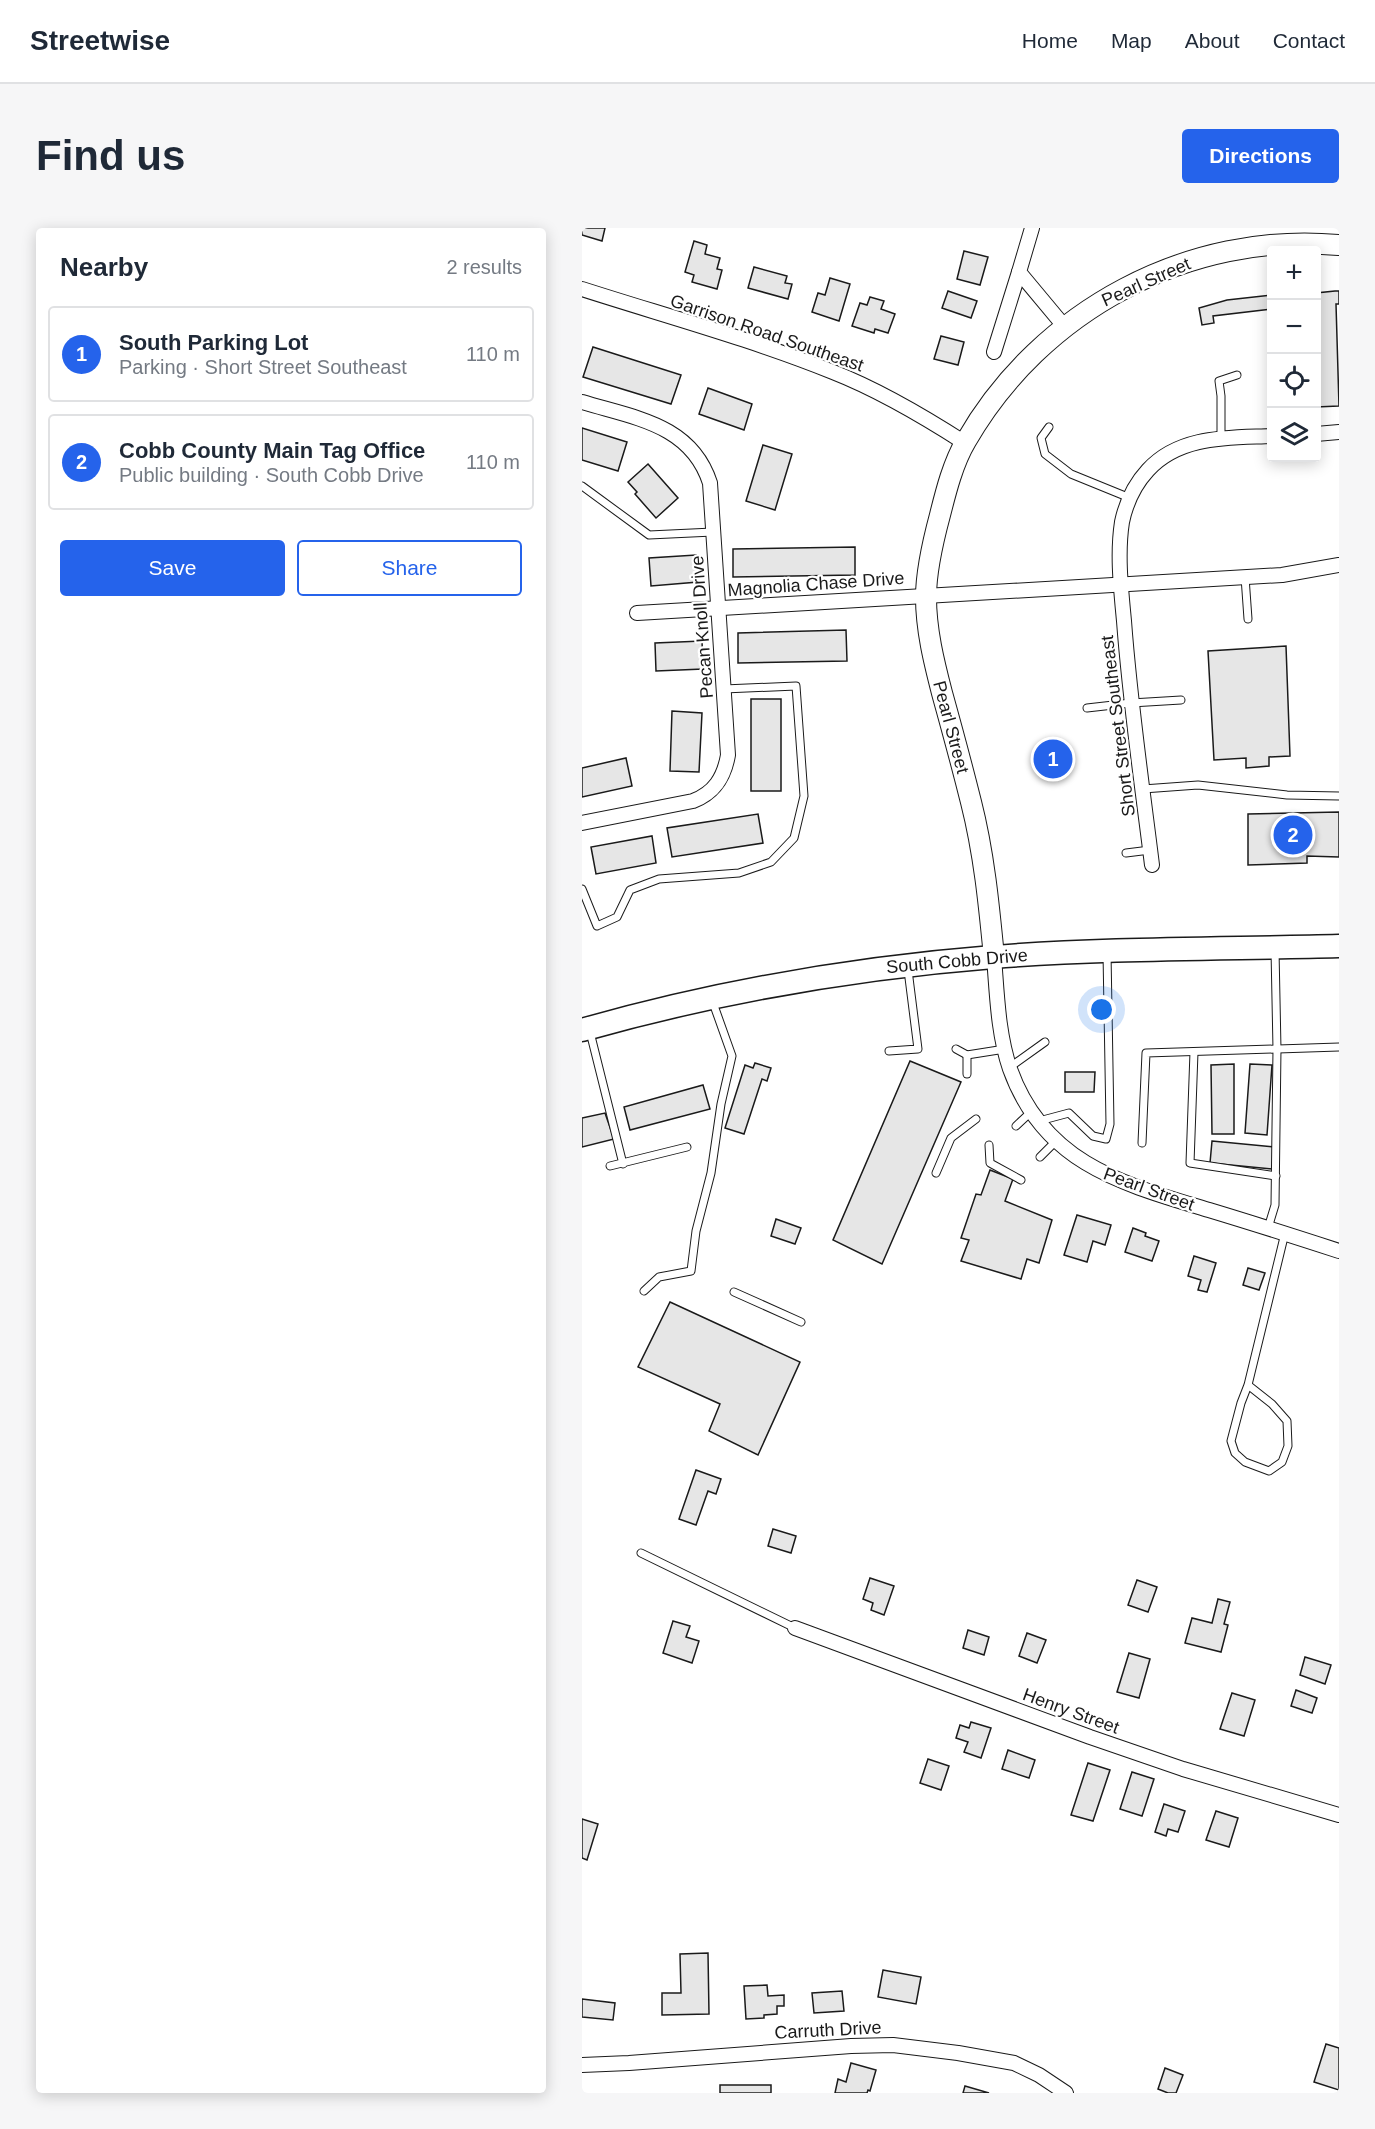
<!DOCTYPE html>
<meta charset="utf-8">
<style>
body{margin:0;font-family:Arial,sans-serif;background:#f6f6f7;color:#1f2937}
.controls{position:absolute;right:18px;top:18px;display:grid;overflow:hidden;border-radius:6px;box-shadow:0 3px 15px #0003}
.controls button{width:54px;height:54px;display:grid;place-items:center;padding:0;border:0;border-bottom:2px solid #e0e1e3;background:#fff;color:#1f2937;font:30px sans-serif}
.you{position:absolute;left:520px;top:782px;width:21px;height:21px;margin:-15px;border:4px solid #fff;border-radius:50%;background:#1a73e8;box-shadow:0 0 0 9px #1a73e833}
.badge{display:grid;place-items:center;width:39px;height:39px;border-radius:50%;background:#2563eb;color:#fff;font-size:20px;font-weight:700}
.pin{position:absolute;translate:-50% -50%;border:3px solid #fff;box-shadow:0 2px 6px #0006}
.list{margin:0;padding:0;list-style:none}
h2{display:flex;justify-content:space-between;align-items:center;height:78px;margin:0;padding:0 24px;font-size:26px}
h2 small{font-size:20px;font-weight:400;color:#747a83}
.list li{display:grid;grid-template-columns:39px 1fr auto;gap:18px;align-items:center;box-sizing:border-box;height:96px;margin:0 12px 12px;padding:0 12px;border:2px solid #e0e1e3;border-radius:6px}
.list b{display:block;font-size:22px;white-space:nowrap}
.list p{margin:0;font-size:20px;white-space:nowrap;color:#747a83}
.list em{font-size:20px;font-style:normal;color:#747a83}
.actions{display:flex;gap:12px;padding:18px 24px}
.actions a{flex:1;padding:14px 0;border:2px solid #2563eb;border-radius:6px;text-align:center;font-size:21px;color:#2563eb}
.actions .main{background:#2563eb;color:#fff}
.icon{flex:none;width:33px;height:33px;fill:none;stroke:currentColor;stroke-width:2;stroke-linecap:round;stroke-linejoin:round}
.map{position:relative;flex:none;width:757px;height:1865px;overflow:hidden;border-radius:6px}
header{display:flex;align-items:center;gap:36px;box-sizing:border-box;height:84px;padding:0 30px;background:#fff;border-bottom:2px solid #e0e1e3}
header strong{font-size:28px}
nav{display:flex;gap:33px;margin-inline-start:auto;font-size:21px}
.intro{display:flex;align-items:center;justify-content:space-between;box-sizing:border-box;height:144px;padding:0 36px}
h1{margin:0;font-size:42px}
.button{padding:15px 27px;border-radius:6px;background:#2563eb;color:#fff;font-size:21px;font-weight:700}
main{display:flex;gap:36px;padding:0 36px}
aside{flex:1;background:#fff;border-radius:6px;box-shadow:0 3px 15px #0003}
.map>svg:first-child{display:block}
</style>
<header>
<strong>Streetwise</strong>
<nav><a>Home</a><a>Map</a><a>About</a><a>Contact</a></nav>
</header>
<div class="intro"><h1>Find us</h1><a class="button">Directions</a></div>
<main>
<aside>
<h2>Nearby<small>2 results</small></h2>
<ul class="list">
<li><span class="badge">1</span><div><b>South Parking Lot</b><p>Parking · Short Street Southeast</p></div><em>110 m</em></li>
<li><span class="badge">2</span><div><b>Cobb County Main Tag Office</b><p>Public building · South Cobb Drive</p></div><em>110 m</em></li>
</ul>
<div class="actions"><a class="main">Save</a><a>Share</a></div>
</aside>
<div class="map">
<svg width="757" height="1865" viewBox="0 0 757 1865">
<rect width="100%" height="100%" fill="#fff"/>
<g fill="#e6e6e6" stroke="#1a1a1a" stroke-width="1.5">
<polygon points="0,0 23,0 20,13 0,7"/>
<polygon points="112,13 125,17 123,26 138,30 135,41 140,42 135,61 110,54 112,47 103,44"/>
<polygon points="382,23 406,29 398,57 375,51"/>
<polygon points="172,39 205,48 203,55 210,56 206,71 166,60"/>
<polygon points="248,50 268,56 257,93 230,84 236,65 243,67"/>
<polygon points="366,63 395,73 389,90 360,80"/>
<polygon points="753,63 757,63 757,76 754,76 757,178 734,179 734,65"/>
<polygon points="690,67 690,81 631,88 632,95 620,97 617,80 645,72"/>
<polygon points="288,69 302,73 299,81 313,86 306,105 293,101 292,105 270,98 278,75 285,77"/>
<polygon points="359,108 382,114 376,137 352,131"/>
<polygon points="11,119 99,147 89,176 1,149"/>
<polygon points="126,160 170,176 162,202 117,186"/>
<polygon points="0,200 45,214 36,243 0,232"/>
<polygon points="181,217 210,226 193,282 164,273"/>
<polygon points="66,236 96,270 74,290 53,266 55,264 46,254"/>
<polygon points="273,319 273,347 151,349 151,321"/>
<polygon points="114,327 116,354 69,358 67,330"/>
<polygon points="264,402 265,433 156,435 156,405"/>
<polygon points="120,413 121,441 74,443 73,415"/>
<polygon points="704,418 708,528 687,529 687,538 664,540 664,530 632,532 626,423"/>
<rect x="169" y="471" width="30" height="92"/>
<polygon points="90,483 120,485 117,544 88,543"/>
<polygon points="44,530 50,558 0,569 0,540"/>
<polygon points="757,584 757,629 725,628 725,635 666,637 666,586"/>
<polygon points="176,586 181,615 90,629 85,600"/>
<polygon points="70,608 74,635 14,646 9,619"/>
<polygon points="328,833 379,854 300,1036 251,1012"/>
<polygon points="173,835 189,840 185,853 180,851 162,906 143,900 163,837 171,840"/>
<polygon points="652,836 652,906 630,906 629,837"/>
<polygon points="668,836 690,837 685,907 663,905"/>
<polygon points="483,844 513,844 512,864 483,864"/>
<polygon points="121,857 128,881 48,902 42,879"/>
<polygon points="23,885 32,911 0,919 0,890"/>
<polygon points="630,913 693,919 691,941 628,935"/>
<polygon points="408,942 431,951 423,973 470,992 457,1035 445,1031 439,1051 379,1033 387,1012 379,1010 394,966 399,967"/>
<polygon points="495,987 529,997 523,1017 511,1013 505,1034 482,1027"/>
<polygon points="194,991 219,1000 213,1016 189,1008"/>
<polygon points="551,1000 564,1005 563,1008 577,1013 570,1033 543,1024"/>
<polygon points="612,1028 634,1035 625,1064 616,1062 619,1052 606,1048"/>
<polygon points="666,1040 683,1045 677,1062 661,1057"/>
<polygon points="88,1074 218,1134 176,1227 127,1203 138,1176 56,1139"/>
<polygon points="114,1242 139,1251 134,1266 126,1263 114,1297 97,1291"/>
<polygon points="191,1301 214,1308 209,1325 186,1318"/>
<polygon points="288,1350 312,1358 302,1387 289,1382 291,1375 281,1371"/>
<polygon points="555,1352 575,1359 566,1384 546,1377"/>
<polygon points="636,1371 648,1374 642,1396 646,1397 639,1424 603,1415 610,1390 630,1395"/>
<polygon points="91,1393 108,1398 104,1409 117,1413 110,1435 81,1425"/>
<polygon points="386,1402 407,1409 402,1427 381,1420"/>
<polygon points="445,1405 464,1412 455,1435 437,1428"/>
<polygon points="547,1425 568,1431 557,1470 535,1464"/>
<polygon points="723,1429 749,1437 743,1456 718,1447"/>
<polygon points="714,1462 735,1470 730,1485 709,1478"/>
<polygon points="650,1465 673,1472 662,1508 638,1501"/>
<polygon points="389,1494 409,1500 399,1530 382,1524 386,1514 374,1510 378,1497 387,1500"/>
<polygon points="426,1522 453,1532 447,1550 420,1541"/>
<polygon points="346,1531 367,1538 359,1562 338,1555"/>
<polygon points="506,1535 528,1542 511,1593 489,1587"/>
<polygon points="550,1544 572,1551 560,1588 538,1581"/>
<polygon points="582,1576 603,1583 596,1604 586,1601 584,1608 573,1604"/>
<polygon points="634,1583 656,1590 647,1619 624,1612"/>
<polygon points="0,1591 16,1596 5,1632 0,1630"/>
<polygon points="126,1725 127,1786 80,1787 80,1765 99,1765 98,1726"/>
<polygon points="301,1742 339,1749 334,1776 296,1769"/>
<polygon points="185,1757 186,1768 202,1767 202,1778 195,1778 195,1786 182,1787 182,1790 164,1791 162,1758"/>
<polygon points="260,1763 262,1783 232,1785 230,1765"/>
<polygon points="0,1771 33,1775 31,1792 0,1789"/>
<polygon points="744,1816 757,1820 757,1862 732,1854"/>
<polygon points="269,1835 294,1842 288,1863 286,1862 285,1865 253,1865 256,1851 264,1854"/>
<polygon points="583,1840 601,1847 594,1865 586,1865 576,1861"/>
<rect x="138" y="1857" width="51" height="8"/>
<polygon points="383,1858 407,1865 381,1865"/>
</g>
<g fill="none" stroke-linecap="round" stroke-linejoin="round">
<defs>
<g id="lane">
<polyline points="467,199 459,210 463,226 489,246 548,270"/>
<polyline points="639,211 639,168 637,153 655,147"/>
<polyline points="0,258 67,307 131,304"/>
<polyline points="663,349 666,391"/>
<polyline points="505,480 549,475 599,472"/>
<polyline points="561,561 616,557 705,567 757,568"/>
<polyline points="544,625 568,622"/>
<polyline points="0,661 15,698 35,689 48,662 77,651 157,645 189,634 212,610 222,568 214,458 142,461"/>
<polyline points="8,804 41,936"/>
<polyline points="374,821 385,827 423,821"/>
<polyline points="307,823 336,821 326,742"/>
<polyline points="612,824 608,935 694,948"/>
<polyline points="385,827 385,846"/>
<polyline points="428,839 463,814"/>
<polyline points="457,893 487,885 511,908 524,911 528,896 525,725"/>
<polyline points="434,898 450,883"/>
<polyline points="560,915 564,825 757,819"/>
<polyline points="407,917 408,935 439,952"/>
<polyline points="458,929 474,913"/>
<polyline points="28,938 105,919"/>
<polyline points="354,945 369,910 394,891"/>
<polyline points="686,1000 693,977 695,821 693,722"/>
<polyline points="62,1063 77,1049 109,1043 114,1003 129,945 139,876 150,828 130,772"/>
<polyline points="152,1064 219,1094"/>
<polyline points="666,1157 690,1176 705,1193 706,1218 700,1234 687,1243 663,1234 653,1225 649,1213 659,1175 666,1157 703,1005"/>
<polyline points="59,1325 213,1400"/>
</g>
<g id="street">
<polyline points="450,0 437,44 482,98"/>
<path d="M0,61C84,88 169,111 251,144C297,162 341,188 383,215"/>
<polyline points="412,124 437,44"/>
<path d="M0,174C52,190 109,196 128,255L146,527C142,550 132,565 111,573L0,595"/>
<polyline points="734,206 757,204"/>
<polyline points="55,385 700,347 757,337"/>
<path d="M570,637C560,556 548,475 542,393C539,361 535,326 540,294C544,275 553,256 566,242C598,207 647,210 690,208"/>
<path d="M412,729C415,766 416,806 428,841C462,936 541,956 627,982C670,995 714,1009 757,1023"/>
<polyline points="213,1400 508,1509 601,1541 757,1587"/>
<polyline points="0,1837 47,1835 269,1818 311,1817 376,1825 432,1835 457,1847 484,1865"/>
</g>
<path id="secondary" d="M412,729C407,677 402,625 389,574C380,538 370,501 360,465C352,434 344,402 344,369C344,342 351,313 358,287C364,263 371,235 384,213C459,82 607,3 757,17"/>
<path id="primary" d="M0,802C134,764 272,740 411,729C526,720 642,721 757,718"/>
</defs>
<use href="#lane" stroke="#1a1a1a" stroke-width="9"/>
<use href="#street" stroke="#1a1a1a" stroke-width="16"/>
<use href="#secondary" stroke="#1a1a1a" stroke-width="22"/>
<use href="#primary" stroke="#1a1a1a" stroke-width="25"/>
<use href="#lane" stroke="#fff" stroke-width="7"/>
<use href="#street" stroke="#fff" stroke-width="14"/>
<use href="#secondary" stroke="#fff" stroke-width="20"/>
<use href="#primary" stroke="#fff" stroke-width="22"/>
</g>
<g text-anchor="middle" stroke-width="4.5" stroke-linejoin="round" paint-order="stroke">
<g font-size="18" fill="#1a1a1a" stroke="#fff">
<text transform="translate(564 54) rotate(-24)" y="6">Pearl Street</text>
<text transform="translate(185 105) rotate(19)" y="6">Garrison Road Southeast</text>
<text transform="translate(234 356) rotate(-4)" y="6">Magnolia Chase Drive</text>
<text transform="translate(120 399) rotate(-94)" y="6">Pecan Knoll Drive</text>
<text transform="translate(536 498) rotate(-97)" y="6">Short Street Southeast</text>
<text transform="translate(369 499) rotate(75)" y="6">Pearl Street</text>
<text transform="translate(375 733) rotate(-5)" y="6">South Cobb Drive</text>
<text transform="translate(567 961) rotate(20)" y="6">Pearl Street</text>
<text transform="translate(489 1483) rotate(20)" y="6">Henry Street</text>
<text transform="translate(246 1802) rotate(-3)" y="6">Carruth Drive</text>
</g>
</g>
</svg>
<div class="controls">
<button>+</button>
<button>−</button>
<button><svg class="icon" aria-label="locate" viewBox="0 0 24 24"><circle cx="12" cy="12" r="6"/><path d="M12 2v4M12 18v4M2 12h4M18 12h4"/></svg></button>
<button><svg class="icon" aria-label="layers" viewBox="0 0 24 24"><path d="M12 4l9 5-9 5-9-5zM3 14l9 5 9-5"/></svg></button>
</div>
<div class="you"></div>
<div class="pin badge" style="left:471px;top:531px">1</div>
<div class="pin badge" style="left:711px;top:607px">2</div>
</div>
</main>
